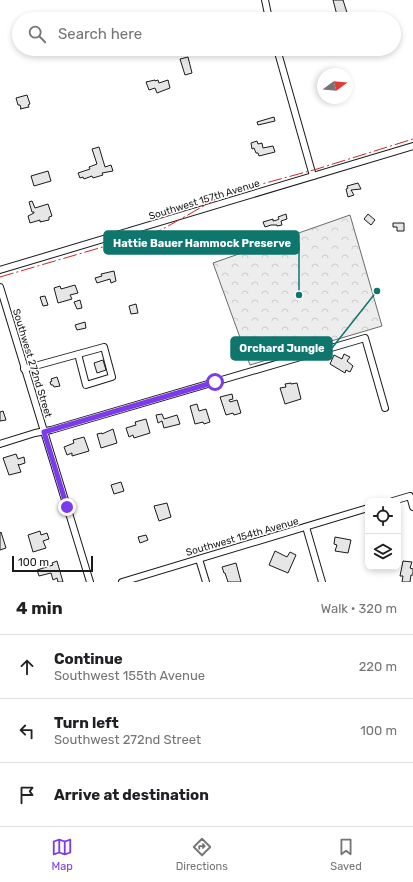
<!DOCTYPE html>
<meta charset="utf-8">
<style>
body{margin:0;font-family:Rubik,sans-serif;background:#f2f2f2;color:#202124}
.controls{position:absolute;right:12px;bottom:12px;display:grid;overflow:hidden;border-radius:8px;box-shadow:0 2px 6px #0003}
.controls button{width:36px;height:36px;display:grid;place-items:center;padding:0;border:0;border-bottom:1px solid #e0e0e0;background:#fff;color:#202124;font:20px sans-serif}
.compass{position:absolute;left:317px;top:68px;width:36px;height:36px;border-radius:50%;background:#fff;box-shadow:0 2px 6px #0003;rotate:74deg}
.scale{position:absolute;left:12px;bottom:10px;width:81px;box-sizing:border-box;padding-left:4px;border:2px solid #1a1a1a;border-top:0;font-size:11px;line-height:14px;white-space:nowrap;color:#1a1a1a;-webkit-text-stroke:3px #fff;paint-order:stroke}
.stop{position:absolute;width:12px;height:12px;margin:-9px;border:3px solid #7c3aed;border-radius:50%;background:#fff}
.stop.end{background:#7c3aed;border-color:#fff;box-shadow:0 1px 4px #0008}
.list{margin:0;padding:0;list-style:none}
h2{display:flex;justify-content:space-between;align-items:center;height:52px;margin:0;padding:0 16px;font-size:17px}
h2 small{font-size:13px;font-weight:400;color:#757577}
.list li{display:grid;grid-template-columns:26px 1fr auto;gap:12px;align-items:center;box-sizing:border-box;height:64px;padding:0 16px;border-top:1px solid #e0e0e0}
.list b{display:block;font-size:15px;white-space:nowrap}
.list p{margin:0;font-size:13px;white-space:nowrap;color:#757577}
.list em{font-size:13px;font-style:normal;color:#757577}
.icon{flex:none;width:22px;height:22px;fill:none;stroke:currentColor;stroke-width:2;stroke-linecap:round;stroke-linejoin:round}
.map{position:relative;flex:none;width:413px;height:582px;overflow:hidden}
.search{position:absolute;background:#fff;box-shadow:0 2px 6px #0003;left:12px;right:12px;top:12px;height:44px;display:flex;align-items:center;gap:10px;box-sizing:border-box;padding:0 14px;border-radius:22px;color:#757577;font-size:15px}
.sheet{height:244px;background:#fff}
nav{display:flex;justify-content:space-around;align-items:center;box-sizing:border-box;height:56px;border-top:1px solid #e0e0e0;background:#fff;font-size:11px;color:#757577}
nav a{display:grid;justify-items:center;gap:2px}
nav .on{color:#7c3aed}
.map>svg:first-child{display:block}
</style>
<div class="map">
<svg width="413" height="582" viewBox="0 0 413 582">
<defs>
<pattern id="park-crowns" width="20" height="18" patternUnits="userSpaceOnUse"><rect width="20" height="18" fill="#ededed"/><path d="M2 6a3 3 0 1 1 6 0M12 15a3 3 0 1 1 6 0" fill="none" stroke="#cbcbcb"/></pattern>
</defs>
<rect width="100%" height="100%" fill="#fff"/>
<polygon fill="url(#park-crowns)" stroke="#6a6a6a" points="350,215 382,326 250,365 213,263"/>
<g fill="#e6e6e6" stroke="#1a1a1a">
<polygon points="333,0 343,0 349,19 338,19"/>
<polygon points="188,57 192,73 185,75 180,59"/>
<polygon points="155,80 155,81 158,80 159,83 168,80 170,88 157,93 155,88 149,90 146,82"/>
<polygon points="27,95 30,104 28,105 29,107 20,109 21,108 20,105 18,105 16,98"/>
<polygon points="274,117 275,121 258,125 257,122"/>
<polygon points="257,141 258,144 262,143 263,148 273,146 275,152 259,156 258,153 256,153 254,148 252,149 251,143"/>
<polygon points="99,147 105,167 111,165 113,171 102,173 103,175 93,178 92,176 84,179 83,177 80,178 78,173 90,169 89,167 97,164 92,149"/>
<polygon points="48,171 51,181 34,186 31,176"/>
<polygon points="358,183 361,189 351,190 354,195 348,197 346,189 348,188 347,186"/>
<polygon points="32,201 35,208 48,204 52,216 49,217 49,220 40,222 40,220 30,223 28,216 34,213 34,212 32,212 29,202"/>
<polygon points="286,214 287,219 281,221 282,225 277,226 277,225 271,225 265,227 263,222 273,219 273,221 277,220 279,219 278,217"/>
<polygon points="368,214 375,220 371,225 364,219"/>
<polygon points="393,223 404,223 404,231 397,231 397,227 393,227"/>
<polygon points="114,271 116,281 111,283 110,279 97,283 95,278 102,276 101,274"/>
<polygon points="75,285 78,293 70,295 72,299 58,303 54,288 60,286 61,289"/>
<polygon points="45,296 48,305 43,306 40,297"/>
<polygon points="80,300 82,308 77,309 74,302"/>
<polygon points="136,304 138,313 131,314 129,306"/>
<polygon points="85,322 86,328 77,330 75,325"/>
<polygon points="344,354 350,357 347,361 353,366 350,372 346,370 345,373 330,364 334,355 342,359"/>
<polygon points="103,360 106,370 97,373 94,363"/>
<polygon points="57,377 60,386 54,387 53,385 51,385 50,382 52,381 51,379"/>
<polygon points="291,383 291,384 297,383 301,399 285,404 280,388 286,387 285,384"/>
<polygon points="232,394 233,399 229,400 230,402 237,400 241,413 234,415 233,413 226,415 220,397"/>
<polygon points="197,404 199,411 206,409 210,422 204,424 203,422 195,424 190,406"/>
<polygon points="3,411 6,420 0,421 0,412"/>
<polygon points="162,414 164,419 177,415 180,424 164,428 162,421 158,423 156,415"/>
<polygon points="146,419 150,433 134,438 133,435 129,437 126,428 136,425 135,422"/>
<polygon points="113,429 117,443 101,448 97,434 102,433 102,434"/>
<polygon points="84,437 89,451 72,456 72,453 67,455 64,447 74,443 73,440"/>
<polygon points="16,454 18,459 24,457 25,463 19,465 18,464 21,472 9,475 3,458"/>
<polygon points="121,482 124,491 114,494 111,485"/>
<polygon points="167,503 171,517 159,521 154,506"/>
<polygon points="40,531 41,535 47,533 49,539 43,541 46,548 33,552 28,535"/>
<polygon points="1,532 6,548 0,550 0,533"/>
<polygon points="146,535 148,540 140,543 138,537"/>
<polygon points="335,537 351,540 348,553 335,551 337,545 334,544"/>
<polygon points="275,551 287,557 290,552 296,555 288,573 269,565"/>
<polygon points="57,561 63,582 58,582 57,578 53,580 51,573 39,576 37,570 53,565 52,563"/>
<polygon points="403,561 412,562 410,568 413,569 413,575 411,575 410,582 402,582 403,576 400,576"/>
<polygon points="236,563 241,582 228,582 225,573 224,573 222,567"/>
</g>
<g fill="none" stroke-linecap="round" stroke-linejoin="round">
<defs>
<g id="minor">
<polyline points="265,0 269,19"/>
<polyline points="277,49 313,176"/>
<polyline points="0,270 413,146"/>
<polyline points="0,287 90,582"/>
<polyline points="24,369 104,347 112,377 86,385 78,354"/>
<polyline points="0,444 35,433 51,430 365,338 385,408"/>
<polyline points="393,501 410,496 413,507"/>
<polyline points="306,527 322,582"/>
<polyline points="199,559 206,582"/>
<polyline points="122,582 368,508"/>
</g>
</defs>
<use href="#minor" stroke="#1a1a1a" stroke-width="8"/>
<use href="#minor" stroke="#fff" stroke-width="6"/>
<polyline stroke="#c62828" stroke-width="1" stroke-dasharray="14 3 2 3" stroke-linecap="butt" points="0,277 161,230 225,194 317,169 413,139"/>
</g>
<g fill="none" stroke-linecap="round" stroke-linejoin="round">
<polyline stroke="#7c3aed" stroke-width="5" points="67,507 44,432 215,382"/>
</g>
<g text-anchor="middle" stroke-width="3" stroke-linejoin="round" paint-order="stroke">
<g font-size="10" fill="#1a1a1a" stroke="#fff">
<text transform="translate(204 199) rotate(-17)" y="4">Southwest 157th Avenue</text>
<text transform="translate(33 363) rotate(73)" y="4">Southwest 272nd Street</text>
<text transform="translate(242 536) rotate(-16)" y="4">Southwest 154th Avenue</text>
</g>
</g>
<path fill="none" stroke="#0f766e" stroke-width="1.5" d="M299 295L299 243M377 291L332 348"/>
<g fill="#0f766e" stroke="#fff" stroke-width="1.5">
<circle cx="299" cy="295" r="4"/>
<circle cx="377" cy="291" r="4"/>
</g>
<g fill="#0f766e" stroke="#0f766e" stroke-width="1.5">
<rect x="104" y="231" width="195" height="23" rx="4"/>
<rect x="231" y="337" width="101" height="23" rx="4"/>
</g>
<g font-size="11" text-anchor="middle" font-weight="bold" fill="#fff">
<text x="202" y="247">Hattie Bauer Hammock Preserve</text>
<text x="282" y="352">Orchard Jungle</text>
</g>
</svg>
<div class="controls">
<button><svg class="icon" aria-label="locate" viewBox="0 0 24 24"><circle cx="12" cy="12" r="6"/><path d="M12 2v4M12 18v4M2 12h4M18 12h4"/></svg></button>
<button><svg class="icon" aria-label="layers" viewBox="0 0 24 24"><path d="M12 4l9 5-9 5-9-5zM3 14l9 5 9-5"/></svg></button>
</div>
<svg class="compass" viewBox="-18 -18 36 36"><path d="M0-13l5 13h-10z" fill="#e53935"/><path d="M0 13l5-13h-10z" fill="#757577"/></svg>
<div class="scale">100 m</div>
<div class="stop" style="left:215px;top:382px"></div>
<div class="stop end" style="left:67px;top:507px"></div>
<div class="search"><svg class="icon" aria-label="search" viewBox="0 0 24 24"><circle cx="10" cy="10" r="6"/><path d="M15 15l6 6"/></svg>Search here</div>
</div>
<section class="sheet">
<h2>4 min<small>Walk · 320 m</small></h2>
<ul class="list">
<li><svg class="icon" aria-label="ahead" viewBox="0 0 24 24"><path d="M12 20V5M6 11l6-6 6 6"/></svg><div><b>Continue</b><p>Southwest 155th Avenue</p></div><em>220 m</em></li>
<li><svg class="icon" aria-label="left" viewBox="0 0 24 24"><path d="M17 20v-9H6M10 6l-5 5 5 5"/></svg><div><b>Turn left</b><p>Southwest 272nd Street</p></div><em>100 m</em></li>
<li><svg class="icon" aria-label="arrive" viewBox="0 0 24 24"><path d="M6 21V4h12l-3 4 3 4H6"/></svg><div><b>Arrive at destination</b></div></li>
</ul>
</section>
<nav>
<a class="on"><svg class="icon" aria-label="map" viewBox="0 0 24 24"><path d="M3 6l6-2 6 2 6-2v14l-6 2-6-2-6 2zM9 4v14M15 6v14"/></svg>Map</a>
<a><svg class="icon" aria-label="directions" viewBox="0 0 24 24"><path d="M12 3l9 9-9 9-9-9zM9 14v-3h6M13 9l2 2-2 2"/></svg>Directions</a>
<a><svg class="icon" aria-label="saved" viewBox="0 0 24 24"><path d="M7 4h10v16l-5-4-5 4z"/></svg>Saved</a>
</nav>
